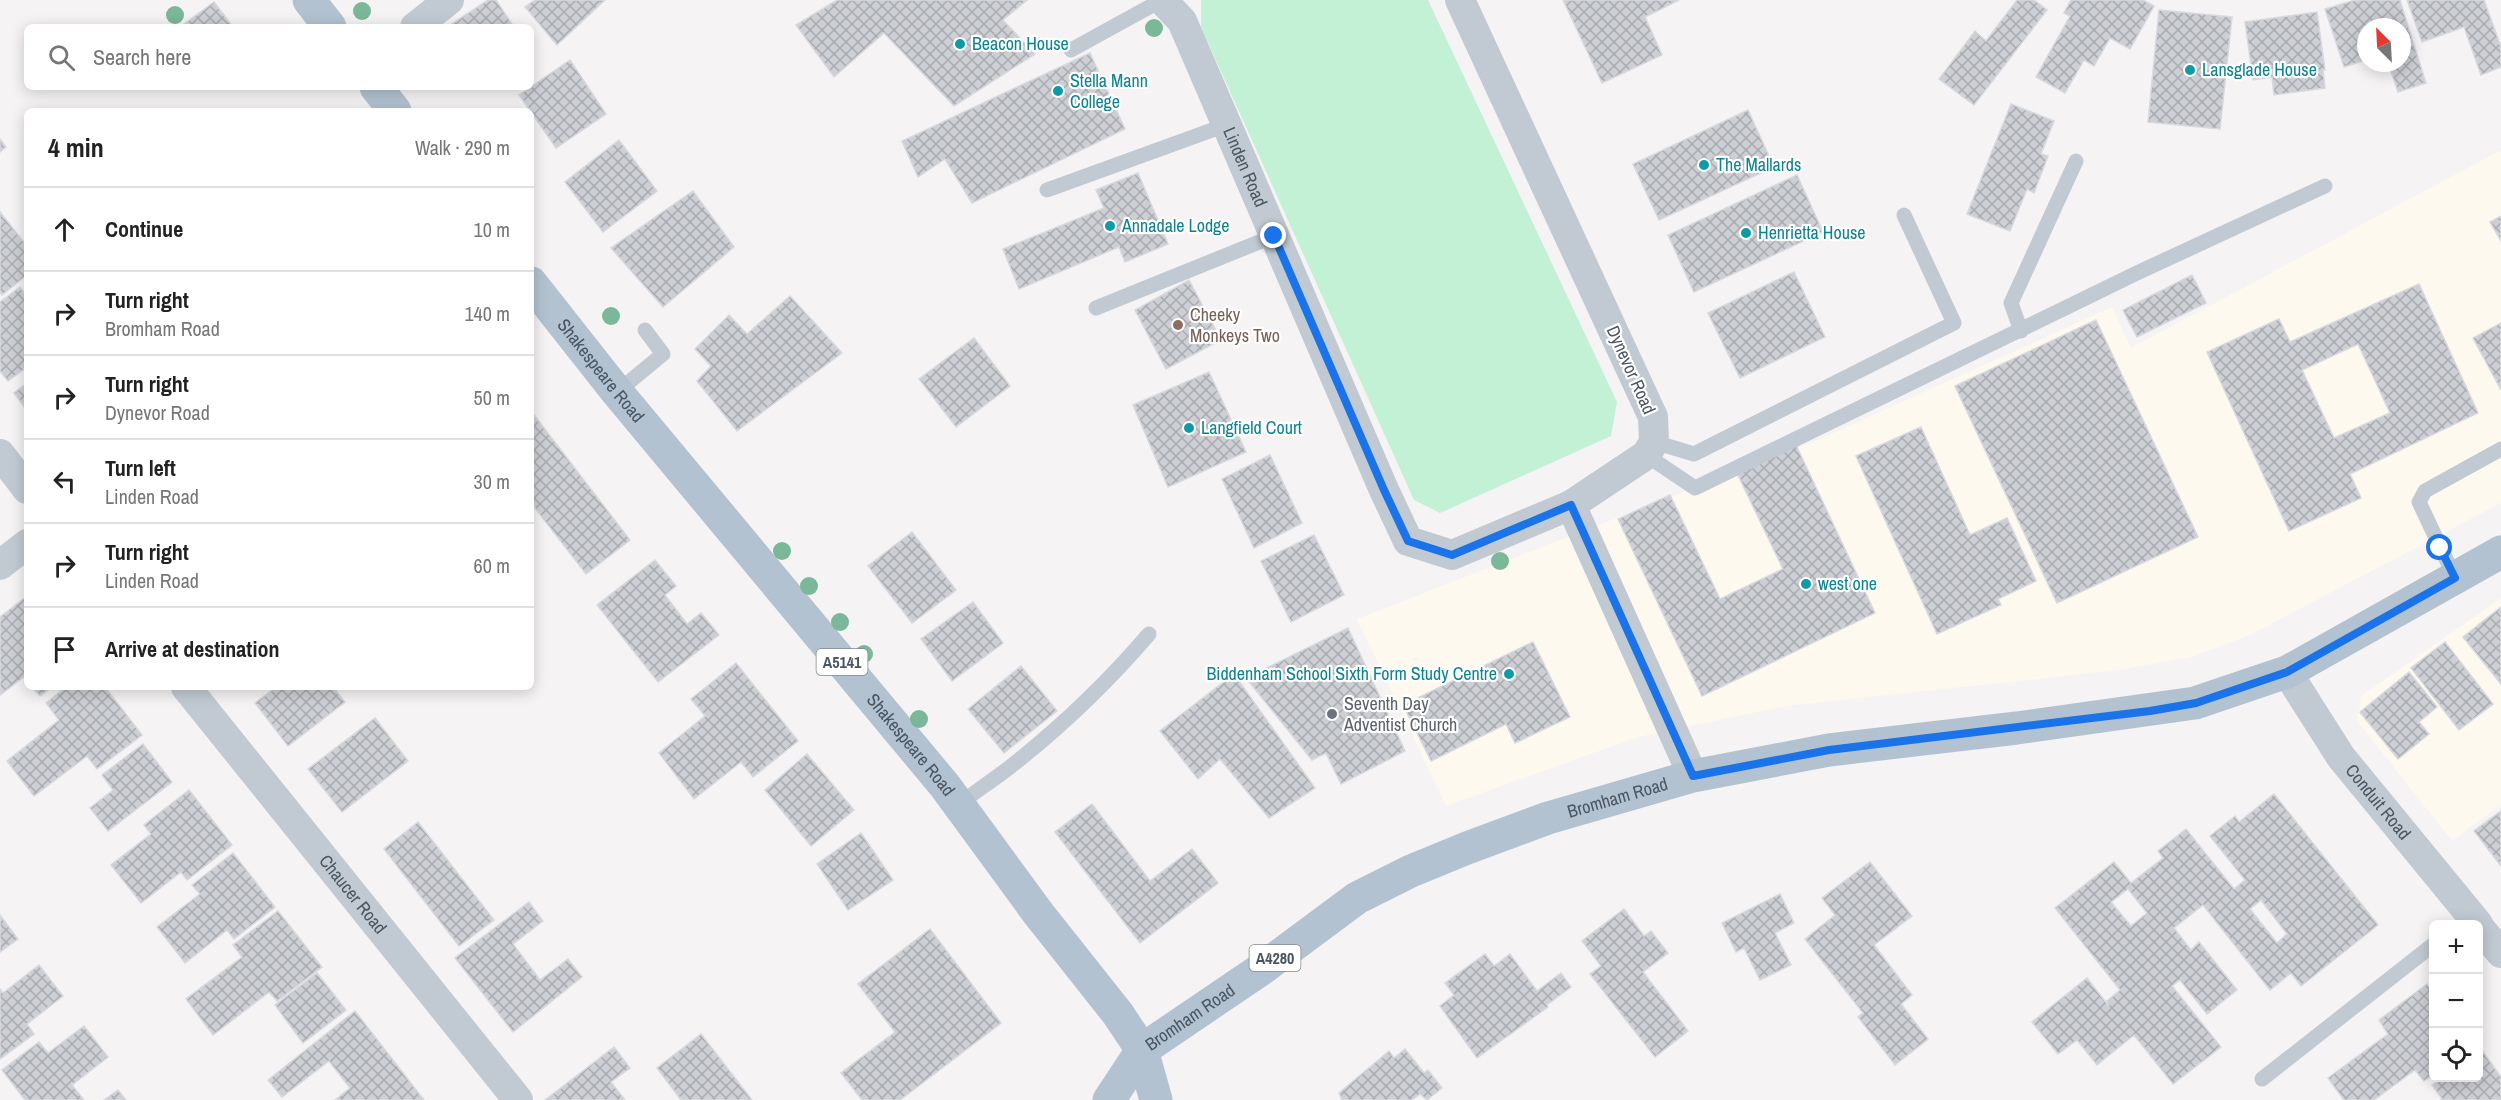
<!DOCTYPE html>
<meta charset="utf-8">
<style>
body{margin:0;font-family:"Archivo Narrow",sans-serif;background:#f2f2f2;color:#222}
.controls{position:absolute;right:18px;bottom:18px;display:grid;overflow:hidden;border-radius:9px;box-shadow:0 3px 15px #0003}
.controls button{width:54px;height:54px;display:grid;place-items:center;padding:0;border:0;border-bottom:2px solid #e0e0e0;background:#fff;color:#222;font:30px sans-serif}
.compass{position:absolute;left:2357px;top:18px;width:54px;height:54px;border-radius:50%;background:#fff;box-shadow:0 3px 15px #0003;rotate:336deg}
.stop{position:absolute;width:18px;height:18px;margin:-14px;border:4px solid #1a73e8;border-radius:50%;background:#fff}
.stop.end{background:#1a73e8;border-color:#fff;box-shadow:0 2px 6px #0008}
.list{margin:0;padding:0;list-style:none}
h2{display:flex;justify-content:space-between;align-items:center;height:78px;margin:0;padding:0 24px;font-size:26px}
h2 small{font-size:20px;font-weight:400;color:#767676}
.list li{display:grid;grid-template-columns:39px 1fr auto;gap:18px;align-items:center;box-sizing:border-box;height:84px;padding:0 24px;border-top:2px solid #e0e0e0}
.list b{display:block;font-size:22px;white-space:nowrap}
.list p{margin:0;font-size:20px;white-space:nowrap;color:#767676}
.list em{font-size:20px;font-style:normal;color:#767676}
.icon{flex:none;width:33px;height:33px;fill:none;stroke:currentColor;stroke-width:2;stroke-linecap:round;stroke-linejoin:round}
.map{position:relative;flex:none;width:2501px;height:1100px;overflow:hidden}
.search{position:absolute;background:#fff;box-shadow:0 3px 15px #0003;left:24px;top:24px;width:510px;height:66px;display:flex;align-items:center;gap:15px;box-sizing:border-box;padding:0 21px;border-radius:9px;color:#767676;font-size:22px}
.panel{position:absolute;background:#fff;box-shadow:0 3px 15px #0003;left:24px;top:108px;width:510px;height:582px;border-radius:9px}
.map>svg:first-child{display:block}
</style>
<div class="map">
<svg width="2501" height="1100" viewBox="0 0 2501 1100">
<defs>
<pattern id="building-cross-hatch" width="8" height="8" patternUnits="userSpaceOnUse" patternTransform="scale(1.5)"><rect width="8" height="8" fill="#cdcfd5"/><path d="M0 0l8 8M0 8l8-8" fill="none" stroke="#a8abb0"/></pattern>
</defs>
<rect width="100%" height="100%" fill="#f5f3f3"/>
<g fill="#fdf9ef">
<polygon points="2501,150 2501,503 2250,635 2192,657 2112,671 1786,706 1638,737 1446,806 1357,619 1820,439 2112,307 2131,348"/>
<polygon points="2501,598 2501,805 2452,841 2357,721 2361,696"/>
</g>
<polygon fill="#c3f1d5" points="1201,0 1428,0 1617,402 1611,436 1440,513 1414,500 1201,27"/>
<g fill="url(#building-cross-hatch)" stroke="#d7d9de" stroke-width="1.5" fill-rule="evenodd">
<polygon points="488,0 496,0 514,27 447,27"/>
<polygon points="535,0 605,0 557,45 525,7"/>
<polygon points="837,0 1027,0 1003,20 1035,54 954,106 884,33 834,77 796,25"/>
<polygon points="1563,0 1679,0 1645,17 1662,55 1602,83"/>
<polygon points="2017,0 2034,0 2047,10 1974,105 1939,79 1975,31 1986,41"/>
<polygon points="2071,0 2143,0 2154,6 2130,49 2110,38 2094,66 2084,60 2065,93 2036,77 2070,16 2064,13"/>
<polygon points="2355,0 2400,0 2426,83 2398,92 2388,63 2402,63 2402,27 2366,27 2366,60 2344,67 2325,9"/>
<polygon points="2407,0 2484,0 2501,47 2501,67 2481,75 2464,27 2422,42"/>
<polygon points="214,2 233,27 180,27"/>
<polygon points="2159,10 2232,17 2220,129 2148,122"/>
<polygon points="2317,12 2325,70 2323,70 2325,88 2274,95 2272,77 2253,80 2245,22"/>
<polygon points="1090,53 1125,129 972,203 945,159 918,177 902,141"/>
<polygon points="570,60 606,114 556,148 519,95"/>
<polygon points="2011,104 2054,121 2041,154 2048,156 2034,193 2027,189 2010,231 1967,214"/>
<polygon points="1748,110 1774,167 1659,220 1633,164"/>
<polygon points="0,139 6,147 0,152"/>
<polygon points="619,140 657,191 603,232 565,182"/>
<polygon points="1138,173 1168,244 1125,262 1119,247 1019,289 1003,249 1104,208 1096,190"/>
<polygon points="1797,175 1823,232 1694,292 1668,235"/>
<polygon points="693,191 734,247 663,307 611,248"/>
<polygon points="0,212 27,246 27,275 2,295 0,292"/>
<polygon points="2501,216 2501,241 2490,222"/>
<polygon points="1794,272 1825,337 1740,378 1708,313"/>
<polygon points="2192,275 2206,303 2137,337 2123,310"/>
<polygon points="1189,280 1221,340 1166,369 1135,310"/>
<path d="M2419,284L2478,413L2350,474L2361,498L2289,531L2207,352L2279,319L2290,342ZM2358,344L2390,413L2334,438L2302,370Z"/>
<polygon points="20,287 25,294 27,293 27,367 8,381 0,371 0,302"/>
<polygon points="790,296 842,353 737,431 697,381 711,366 695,349 729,315 747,334"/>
<polygon points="2096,320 2198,537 2057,603 1955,386"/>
<polygon points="2501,323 2501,390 2473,338"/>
<polygon points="974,338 1010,386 956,427 919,379"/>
<polygon points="1209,372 1246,452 1168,487 1133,405"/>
<polygon points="27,383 27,411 14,393"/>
<polygon points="531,411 630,540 586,574 531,503"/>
<polygon points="1921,427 1970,535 2007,518 2036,581 1998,599 2001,605 1937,634 1856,456"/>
<polygon points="1796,445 1875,613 1702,696 1618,519 1670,495 1720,599 1783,569 1737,473"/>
<polygon points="1270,455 1302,523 1254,548 1222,479"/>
<polygon points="912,532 956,590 912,623 868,566"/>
<polygon points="1314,535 1344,595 1291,622 1261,561"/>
<polygon points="655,560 676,586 665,595 687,624 701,613 719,635 658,682 597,605"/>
<polygon points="27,596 27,680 24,677 0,695 0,617"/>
<polygon points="973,602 1003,643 952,681 921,639"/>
<polygon points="2501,607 2501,684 2463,637"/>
<polygon points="1348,628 1405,751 1341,784 1326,753 1312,760 1246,678"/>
<polygon points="1533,642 1570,717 1515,743 1506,724 1431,761 1403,705"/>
<polygon points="2445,642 2493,704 2459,730 2411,668"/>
<polygon points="736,663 798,741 753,777 741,762 694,799 659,753 705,716 691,699"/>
<polygon points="1021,666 1057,711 1004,753 968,709"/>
<polygon points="2409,672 2437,707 2419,722 2429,734 2398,759 2360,712"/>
<polygon points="1234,674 1315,788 1269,818 1220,759 1198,779 1160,731"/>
<polygon points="32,687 52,687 40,696"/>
<polygon points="66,687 105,687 142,735 97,769 87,756 34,796 7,761 59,720 46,703"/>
<polygon points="276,687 333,687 345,702 288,746 255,703"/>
<polygon points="375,718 408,761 342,812 308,769"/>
<polygon points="143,744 172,782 108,831 90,808 113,790 102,775"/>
<polygon points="807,754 854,810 811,846 765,790"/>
<polygon points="189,790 232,845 187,880 181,872 141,903 111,865 151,834 144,825"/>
<path d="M2274,794L2378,925L2301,986L2291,973L2270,990L2203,905L2174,928L2191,950L2199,942L2237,990L2207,1014L2180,980L2172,986L2221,1047L2173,1084L2134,1035L2097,1065L2077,1040L2058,1054L2032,1022L2087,978L2109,1006L2107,1001L2120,990L2055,908L2114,862L2131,883L2163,858L2158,851L2186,829L2234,889L2245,880L2210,836L2235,816L2239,822ZM2128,889L2147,913L2131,926L2111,902ZM2261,900L2287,934L2277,943L2250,909Z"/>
<polygon points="1092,804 1150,881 1192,849 1218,883 1140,943 1055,832"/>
<polygon points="2501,811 2501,866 2474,831"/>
<polygon points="418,822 494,920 459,946 384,849"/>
<polygon points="861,833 893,880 848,910 817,864"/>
<polygon points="233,853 275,907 234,939 227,930 185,963 157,927 200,894 192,885"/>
<polygon points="1870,862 1912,916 1874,945 1912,995 1901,1004 1928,1039 1895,1065 1858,1017 1863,1013 1805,939 1835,915 1822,898"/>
<polygon points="1780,894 1794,923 1775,933 1791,965 1760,980 1744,948 1736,952 1722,923"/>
<polygon points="529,902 543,921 513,944 540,980 568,959 582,977 513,1032 455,958"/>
<polygon points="1624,909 1644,936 1651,931 1668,953 1643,972 1688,1031 1655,1057 1590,974 1601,966 1582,941"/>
<polygon points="278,911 322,967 277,1001 269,992 213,1035 186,999 242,957 233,945"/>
<polygon points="0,915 18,939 0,952"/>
<polygon points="930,929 1001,1023 900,1100 862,1100 841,1073 895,1032 858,984"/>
<polygon points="1485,954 1494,966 1510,954 1537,991 1561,973 1571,987 1547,1005 1548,1007 1477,1058 1440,1006 1454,995 1445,983"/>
<polygon points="39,965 63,996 27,1024 34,1034 0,1059 0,989 3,993"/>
<polygon points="317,973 346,1010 303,1043 275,1005"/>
<polygon points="2427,984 2434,993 2434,1074 2424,1081 2415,1070 2374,1100 2344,1100 2328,1078 2388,1034 2379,1020"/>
<polygon points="355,1011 424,1100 335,1100 350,1088 329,1061 282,1097 268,1080"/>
<polygon points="84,1026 108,1057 72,1085 84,1100 25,1100 2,1070 39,1042 48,1053"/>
<polygon points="701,1034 752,1100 681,1100 657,1068"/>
<polygon points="614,1047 630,1068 611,1082 625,1100 545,1100"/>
<polygon points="1405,1049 1424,1073 1428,1070 1442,1088 1427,1100 1420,1094 1412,1100 1342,1100 1339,1093 1389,1051 1394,1058"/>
<polygon points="2481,1049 2501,1077 2501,1100 2440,1100 2442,1099 2432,1085 2443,1078 2478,1078 2478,1051"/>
<polygon points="118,1090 126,1100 104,1100"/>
</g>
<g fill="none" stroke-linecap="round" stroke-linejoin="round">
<g stroke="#c1cad2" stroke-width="15">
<polyline points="1071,50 1162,0"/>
<polyline points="1047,190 1226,125"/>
<polyline points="1096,308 1274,236"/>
<polyline points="2021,331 2011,303 2076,161"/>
<polyline points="617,392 663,354 645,330"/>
<polyline points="1654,442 1694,454 1954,323 1904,215"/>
<polyline points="1646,455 1695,488 2139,272 2325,186"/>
<polyline points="2455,578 2419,502 2425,491 2501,449"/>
<path d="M958,805C975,792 993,780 1010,767C1061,727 1107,683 1149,634"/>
<polyline points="2262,1079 2434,944"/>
</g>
<g stroke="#c1cad2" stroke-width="30">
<path id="s1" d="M1162,0L1182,21L1384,490L1408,541L1452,555L1571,505L1646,455L1654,442L1653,417L1460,0"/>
<polyline points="415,27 449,0"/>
<polyline points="0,454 27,489"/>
<polyline points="1571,505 1693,776"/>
<polyline points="0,565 27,544"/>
<path id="s2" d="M2287,672L2341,757L2478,924"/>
<path id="s3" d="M186,687L518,1100"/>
<polyline points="2478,926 2501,953"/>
</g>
<g stroke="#b3c2d1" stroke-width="33">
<polyline points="309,0 330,27"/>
<polyline points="376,87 395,111"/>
<path id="s4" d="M531,283L617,392L945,786L1038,913L1118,1014L1142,1050L1156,1100"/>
<path id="s5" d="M1109,1100L1142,1050L1260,970L1357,898L1411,871L1467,848L1548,818L1693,776L1829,750L2017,728L2195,703L2287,672L2501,552"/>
</g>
</g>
<g fill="#7bb799">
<circle cx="362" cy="11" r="9"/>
<circle cx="175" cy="15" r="9"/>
<circle cx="1154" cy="28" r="9"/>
<circle cx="611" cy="316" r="9"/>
<circle cx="782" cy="551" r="9"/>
<circle cx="1500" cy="561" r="9"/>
<circle cx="809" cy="586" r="9"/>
<circle cx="840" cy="622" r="9"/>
<circle cx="864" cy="654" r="9"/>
<circle cx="919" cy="719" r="9"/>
</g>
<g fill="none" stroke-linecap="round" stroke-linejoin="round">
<polyline stroke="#1a73e8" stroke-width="8" points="1274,236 1384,490 1408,541 1452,555 1571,505 1693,776 1829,750 2150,711 2196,703 2287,672 2455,578 2440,548"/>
</g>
<g fill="#0f9aa8" stroke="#fff" stroke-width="2">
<circle cx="960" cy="44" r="6"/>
<circle cx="2190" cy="70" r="6"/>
<circle cx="1058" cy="91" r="6"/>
<circle cx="1704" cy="165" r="6"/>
<circle cx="1110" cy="226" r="6"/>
<circle cx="1746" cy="233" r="6"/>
<circle cx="1189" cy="428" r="6"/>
<circle cx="1806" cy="584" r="6"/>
<circle cx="1509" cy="674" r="6"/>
</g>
<circle fill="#8d6e63" stroke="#fff" stroke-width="2" cx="1178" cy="325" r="6"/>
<circle fill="#6b7280" stroke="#fff" stroke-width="2" cx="1332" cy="714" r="6"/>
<g text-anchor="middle" stroke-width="4.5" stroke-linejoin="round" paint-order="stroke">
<g fill="#fff" stroke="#808990" stroke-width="1.5">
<rect x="816.5" y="649" width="51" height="26" rx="4.5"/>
<rect x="1249.5" y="945" width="51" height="26" rx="4.5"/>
</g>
<g font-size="16" font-weight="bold" fill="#4a5661">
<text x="842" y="668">A5141</text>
<text x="1275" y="964">A4280</text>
</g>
<g font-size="18" fill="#0d838f" stroke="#fff" text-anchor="start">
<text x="972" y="50">Beacon House</text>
<text x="2202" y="76">Lansglade House</text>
<text x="1070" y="87">Stella Mann<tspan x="1070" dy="21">College</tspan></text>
<text x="1716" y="171">The Mallards</text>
<text x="1122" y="232">Annadale Lodge</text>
<text x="1758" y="239">Henrietta House</text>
<text x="1201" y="434">Langfield Court</text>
<text x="1818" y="590">west one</text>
<text x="1497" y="680" text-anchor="end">Biddenham School Sixth Form Study Centre</text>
</g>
<g font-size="18" fill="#4a5661" stroke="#fff">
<text dy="6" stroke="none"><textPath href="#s1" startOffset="188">Linden Road</textPath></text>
<text transform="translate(1631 370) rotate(66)" y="6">Dynevor Road</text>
<text dy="6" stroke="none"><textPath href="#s4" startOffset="112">Shakespeare Road</textPath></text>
<text dy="6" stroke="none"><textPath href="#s4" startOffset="598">Shakespeare Road</textPath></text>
<text dy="6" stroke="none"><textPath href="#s5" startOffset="603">Bromham Road</textPath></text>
<text dy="6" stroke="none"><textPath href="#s2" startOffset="159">Conduit Road</textPath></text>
<text dy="6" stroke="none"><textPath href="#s3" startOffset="266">Chaucer Road</textPath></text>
<text dy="6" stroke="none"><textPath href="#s5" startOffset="118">Bromham Road</textPath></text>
</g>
<g font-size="18" fill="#785e54" stroke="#fff" text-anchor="start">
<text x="1190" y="321">Cheeky<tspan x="1190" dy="21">Monkeys Two</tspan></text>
</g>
<g font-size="18" fill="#5b616d" stroke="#fff" text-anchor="start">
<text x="1344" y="710">Seventh Day<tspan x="1344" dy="21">Adventist Church</tspan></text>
</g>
</g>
</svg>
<div class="controls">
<button>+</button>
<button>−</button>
<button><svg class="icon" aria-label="locate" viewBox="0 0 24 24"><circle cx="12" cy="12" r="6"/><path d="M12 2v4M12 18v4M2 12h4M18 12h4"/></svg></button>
</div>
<svg class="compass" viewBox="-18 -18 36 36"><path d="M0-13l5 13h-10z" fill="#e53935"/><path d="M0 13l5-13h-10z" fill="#767676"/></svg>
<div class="stop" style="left:2440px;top:548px"></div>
<div class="stop end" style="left:1274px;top:236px"></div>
<div class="search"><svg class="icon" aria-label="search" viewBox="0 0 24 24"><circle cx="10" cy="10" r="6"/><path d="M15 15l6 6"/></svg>Search here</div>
<section class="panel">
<h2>4 min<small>Walk · 290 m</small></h2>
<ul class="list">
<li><svg class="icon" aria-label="ahead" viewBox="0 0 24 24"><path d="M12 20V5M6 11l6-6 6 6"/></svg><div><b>Continue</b></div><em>10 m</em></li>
<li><svg class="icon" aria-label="right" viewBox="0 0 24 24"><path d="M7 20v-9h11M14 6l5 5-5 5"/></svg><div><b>Turn right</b><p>Bromham Road</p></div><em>140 m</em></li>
<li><svg class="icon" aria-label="right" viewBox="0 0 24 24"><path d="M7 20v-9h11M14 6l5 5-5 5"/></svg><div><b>Turn right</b><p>Dynevor Road</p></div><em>50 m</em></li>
<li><svg class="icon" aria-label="left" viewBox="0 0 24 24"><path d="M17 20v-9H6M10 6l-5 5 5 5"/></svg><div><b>Turn left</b><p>Linden Road</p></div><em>30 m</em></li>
<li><svg class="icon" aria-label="right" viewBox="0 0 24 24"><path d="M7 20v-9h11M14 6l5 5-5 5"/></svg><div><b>Turn right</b><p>Linden Road</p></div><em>60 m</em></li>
<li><svg class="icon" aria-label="arrive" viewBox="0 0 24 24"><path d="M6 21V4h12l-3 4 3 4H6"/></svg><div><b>Arrive at destination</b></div></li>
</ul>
</section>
</div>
